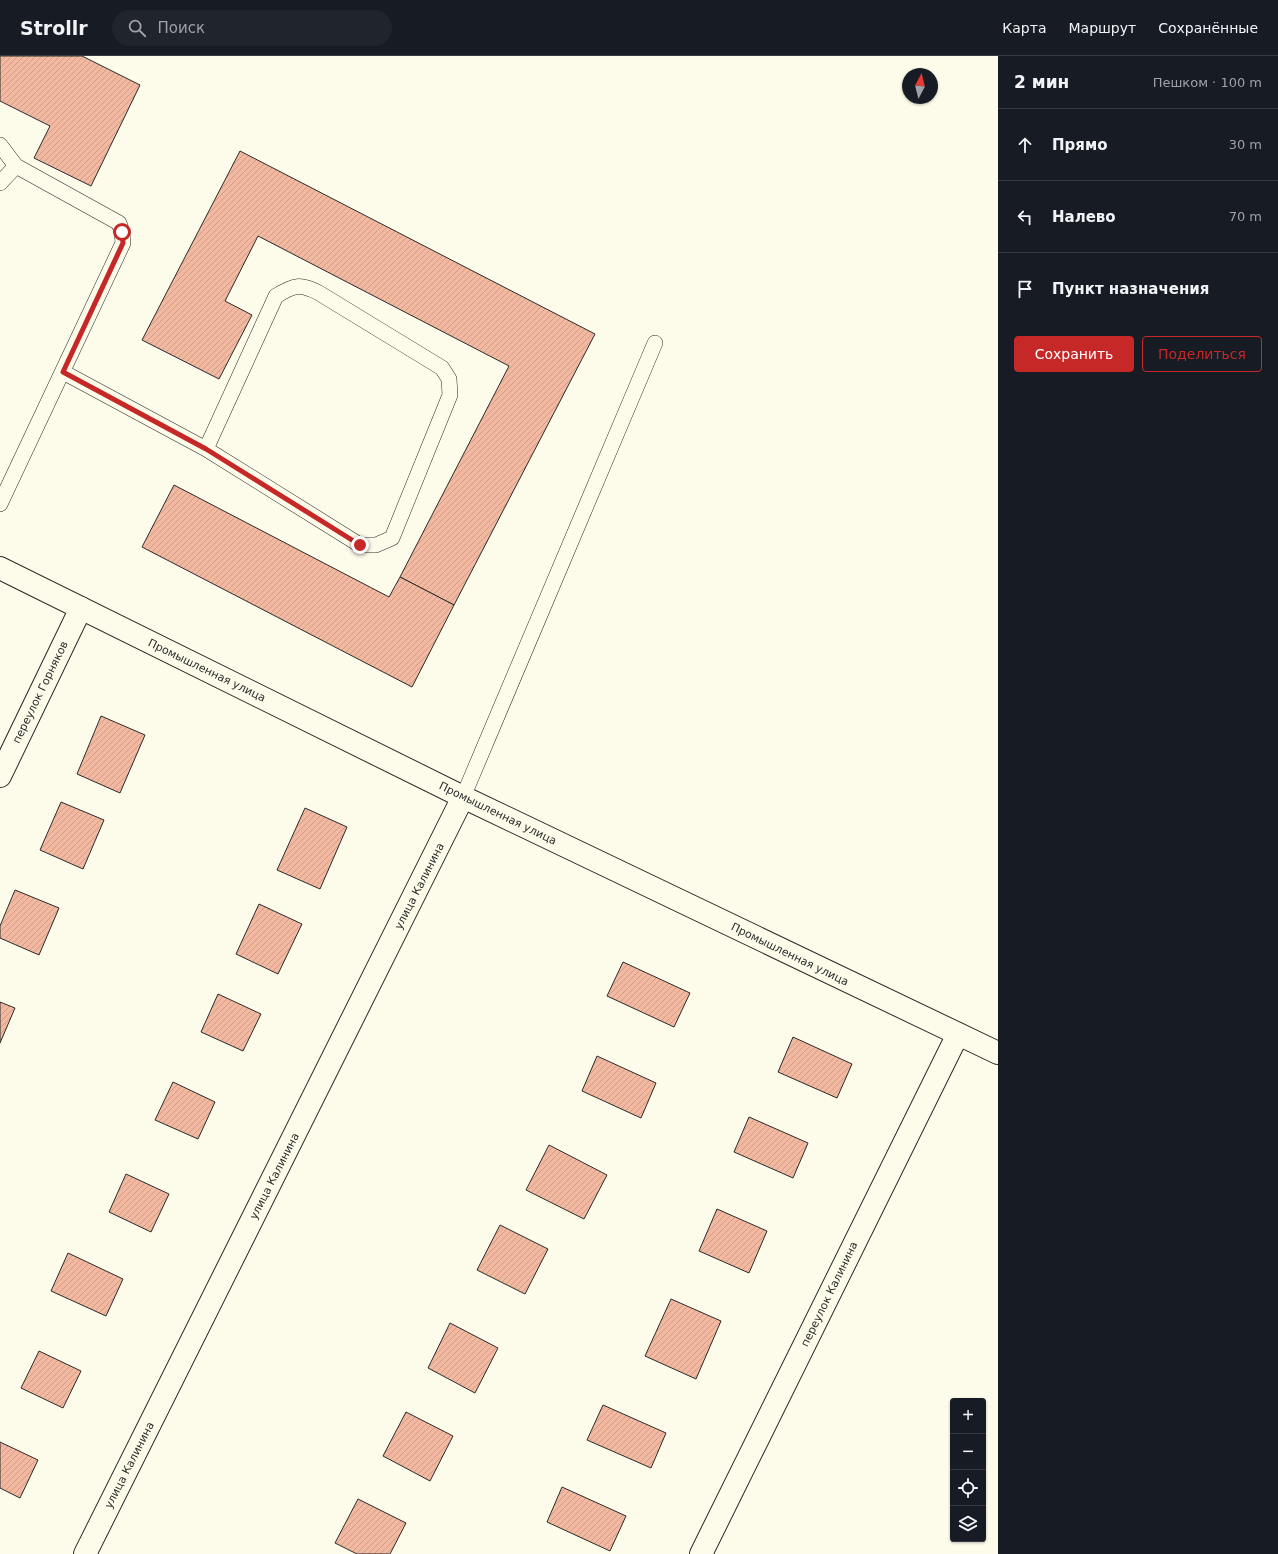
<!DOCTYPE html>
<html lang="ru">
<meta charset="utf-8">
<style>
body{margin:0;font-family:"DejaVu Sans",sans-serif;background:#20242c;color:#f1f3f6}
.controls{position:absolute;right:12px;bottom:12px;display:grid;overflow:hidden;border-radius:4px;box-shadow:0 1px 3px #0004}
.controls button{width:36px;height:36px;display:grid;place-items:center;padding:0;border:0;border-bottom:1px solid #363941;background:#171b24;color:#f1f3f6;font:20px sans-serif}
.compass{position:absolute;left:902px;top:12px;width:36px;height:36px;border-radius:50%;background:#171b24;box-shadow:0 1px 3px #0004;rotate:7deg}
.stop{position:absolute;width:12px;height:12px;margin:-9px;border:3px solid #c62828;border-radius:50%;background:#fff}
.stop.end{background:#c62828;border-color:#fff;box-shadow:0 1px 4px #0008}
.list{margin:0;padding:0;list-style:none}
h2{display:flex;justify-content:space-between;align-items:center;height:52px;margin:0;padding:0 16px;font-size:17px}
h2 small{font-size:13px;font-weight:400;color:#9ea1a6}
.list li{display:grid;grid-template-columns:26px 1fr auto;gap:12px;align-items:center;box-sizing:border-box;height:72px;padding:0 16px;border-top:1px solid #363941}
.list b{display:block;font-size:15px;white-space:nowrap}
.list em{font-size:13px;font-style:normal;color:#9ea1a6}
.actions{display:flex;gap:8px;padding:12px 16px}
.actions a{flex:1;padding:9px 0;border:1px solid #c62828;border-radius:4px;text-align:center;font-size:14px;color:#c62828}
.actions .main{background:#c62828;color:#fff}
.icon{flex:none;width:22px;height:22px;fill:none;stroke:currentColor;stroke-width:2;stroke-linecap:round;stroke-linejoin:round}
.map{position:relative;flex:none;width:998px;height:1498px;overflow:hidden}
header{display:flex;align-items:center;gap:24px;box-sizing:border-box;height:56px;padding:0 20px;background:#171b24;border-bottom:1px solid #363941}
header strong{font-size:19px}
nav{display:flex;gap:22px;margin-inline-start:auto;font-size:14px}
.search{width:280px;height:36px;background:#20242c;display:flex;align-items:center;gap:10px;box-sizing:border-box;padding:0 14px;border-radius:22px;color:#9ea1a6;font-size:15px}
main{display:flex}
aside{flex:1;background:#171b24}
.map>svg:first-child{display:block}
</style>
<header>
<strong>Strollr</strong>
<div class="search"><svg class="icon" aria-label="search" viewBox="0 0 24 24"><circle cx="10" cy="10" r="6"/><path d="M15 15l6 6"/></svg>Поиск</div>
<nav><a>Карта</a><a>Маршрут</a><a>Сохранённые</a></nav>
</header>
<main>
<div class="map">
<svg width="998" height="1498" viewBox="0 0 998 1498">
<defs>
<pattern id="building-hatch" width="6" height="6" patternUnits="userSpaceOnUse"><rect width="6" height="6" fill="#f2b8a0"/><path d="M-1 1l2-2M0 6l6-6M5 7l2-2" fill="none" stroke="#d09e8a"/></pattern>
</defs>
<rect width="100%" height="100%" fill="#fdfbea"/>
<g fill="url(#building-hatch)" stroke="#2b2b2b">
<polygon points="0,0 82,0 140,29 91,130 34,102 50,70 0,45"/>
<polygon points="240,95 595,278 454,549 400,521 509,310 258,180 225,245 252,259 219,323 142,284"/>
<polygon points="174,429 389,541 400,521 454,549 412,631 142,491"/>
<polygon points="101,660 145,679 120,737 77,718"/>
<polygon points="61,746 104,764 83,813 40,794"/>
<polygon points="305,752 347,771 320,833 277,814"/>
<polygon points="15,834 59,852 39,899 0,882 0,870"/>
<polygon points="259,848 302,868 278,918 236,898"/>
<polygon points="623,906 690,937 674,971 607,940"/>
<polygon points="218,938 261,958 243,995 201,976"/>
<polygon points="0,946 15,952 0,987"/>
<polygon points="793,981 852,1008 837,1042 778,1016"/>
<polygon points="597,1000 656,1027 641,1062 582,1035"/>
<polygon points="173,1026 215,1046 198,1083 155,1064"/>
<polygon points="749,1061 808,1087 793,1122 734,1096"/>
<polygon points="549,1089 607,1119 584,1163 526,1134"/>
<polygon points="126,1118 169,1138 151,1176 109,1156"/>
<polygon points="717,1153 767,1175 749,1217 699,1195"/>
<polygon points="500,1169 548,1193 525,1238 477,1214"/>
<polygon points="68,1197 123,1223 106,1260 51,1235"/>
<polygon points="671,1243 721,1265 696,1323 645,1300"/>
<polygon points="450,1267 498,1292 475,1337 428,1312"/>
<polygon points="39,1295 81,1315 63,1352 21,1332"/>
<polygon points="603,1349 666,1377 651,1412 587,1384"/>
<polygon points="406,1356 453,1380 430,1425 383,1400"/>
<polygon points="0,1386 38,1404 20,1442 0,1432"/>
<polygon points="562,1431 626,1460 610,1495 547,1466"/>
<polygon points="358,1443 406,1467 390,1498 357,1498 335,1487"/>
</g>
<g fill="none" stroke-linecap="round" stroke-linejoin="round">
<defs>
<g id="service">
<polyline points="0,89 16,110 119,167 122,176 123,187 0,448"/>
<polyline points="0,127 16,110"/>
<path d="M63,316L206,393L360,489H376L392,482L450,339L449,323L442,312L319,237C300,227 294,229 276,240L206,393"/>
<polyline points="463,741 655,287"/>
</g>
<g id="minor">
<polyline points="0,512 463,741 998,997"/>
<polyline points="0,720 81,552"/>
<polyline points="85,1498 463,741"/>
<polyline points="701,1498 958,978"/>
</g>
</defs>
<use href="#service" stroke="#2b2b2b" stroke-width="16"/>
<use href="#minor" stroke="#2b2b2b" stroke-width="24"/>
<use href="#service" stroke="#fdfbea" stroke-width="15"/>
<use href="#minor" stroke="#fdfbea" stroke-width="22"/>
</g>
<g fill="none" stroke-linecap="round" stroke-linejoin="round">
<polyline stroke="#c62828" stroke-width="5" points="122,176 123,187 63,316 206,393 360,489"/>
</g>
<g text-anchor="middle" stroke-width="3" stroke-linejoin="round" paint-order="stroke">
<g font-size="11" fill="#2b2b2b" stroke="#fdfbea">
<text transform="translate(207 614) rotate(26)" y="4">Промышленная улица</text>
<text transform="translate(40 636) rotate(-64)" y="4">переулок Горняков</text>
<text transform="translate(498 757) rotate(26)" y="4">Промышленная улица</text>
<text transform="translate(419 830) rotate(-63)" y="4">улица Калинина</text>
<text transform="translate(790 898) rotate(26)" y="4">Промышленная улица</text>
<text transform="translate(274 1120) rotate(-63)" y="4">улица Калинина</text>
<text transform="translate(829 1238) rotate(-64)" y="4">переулок Калинина</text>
<text transform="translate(129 1409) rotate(-63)" y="4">улица Калинина</text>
</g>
</g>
</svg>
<div class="controls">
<button>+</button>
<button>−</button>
<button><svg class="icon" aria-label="locate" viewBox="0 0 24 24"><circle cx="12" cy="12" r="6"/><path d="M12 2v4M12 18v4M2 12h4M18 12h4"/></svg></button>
<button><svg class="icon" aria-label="layers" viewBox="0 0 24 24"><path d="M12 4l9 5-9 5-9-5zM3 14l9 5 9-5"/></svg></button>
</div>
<svg class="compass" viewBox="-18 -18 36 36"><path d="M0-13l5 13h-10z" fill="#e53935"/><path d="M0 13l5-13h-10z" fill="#9ea1a6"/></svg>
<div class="stop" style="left:122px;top:176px"></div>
<div class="stop end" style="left:360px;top:489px"></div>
</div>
<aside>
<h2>2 мин<small>Пешком · 100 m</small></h2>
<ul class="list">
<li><svg class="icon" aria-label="ahead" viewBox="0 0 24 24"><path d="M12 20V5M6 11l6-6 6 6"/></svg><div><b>Прямо</b></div><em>30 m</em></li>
<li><svg class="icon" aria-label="left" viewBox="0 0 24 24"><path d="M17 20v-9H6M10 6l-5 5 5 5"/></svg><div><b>Налево</b></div><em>70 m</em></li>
<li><svg class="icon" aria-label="arrive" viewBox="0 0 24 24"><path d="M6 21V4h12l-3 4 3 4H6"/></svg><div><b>Пункт назначения</b></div></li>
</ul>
<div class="actions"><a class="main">Сохранить</a><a>Поделиться</a></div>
</aside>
</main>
